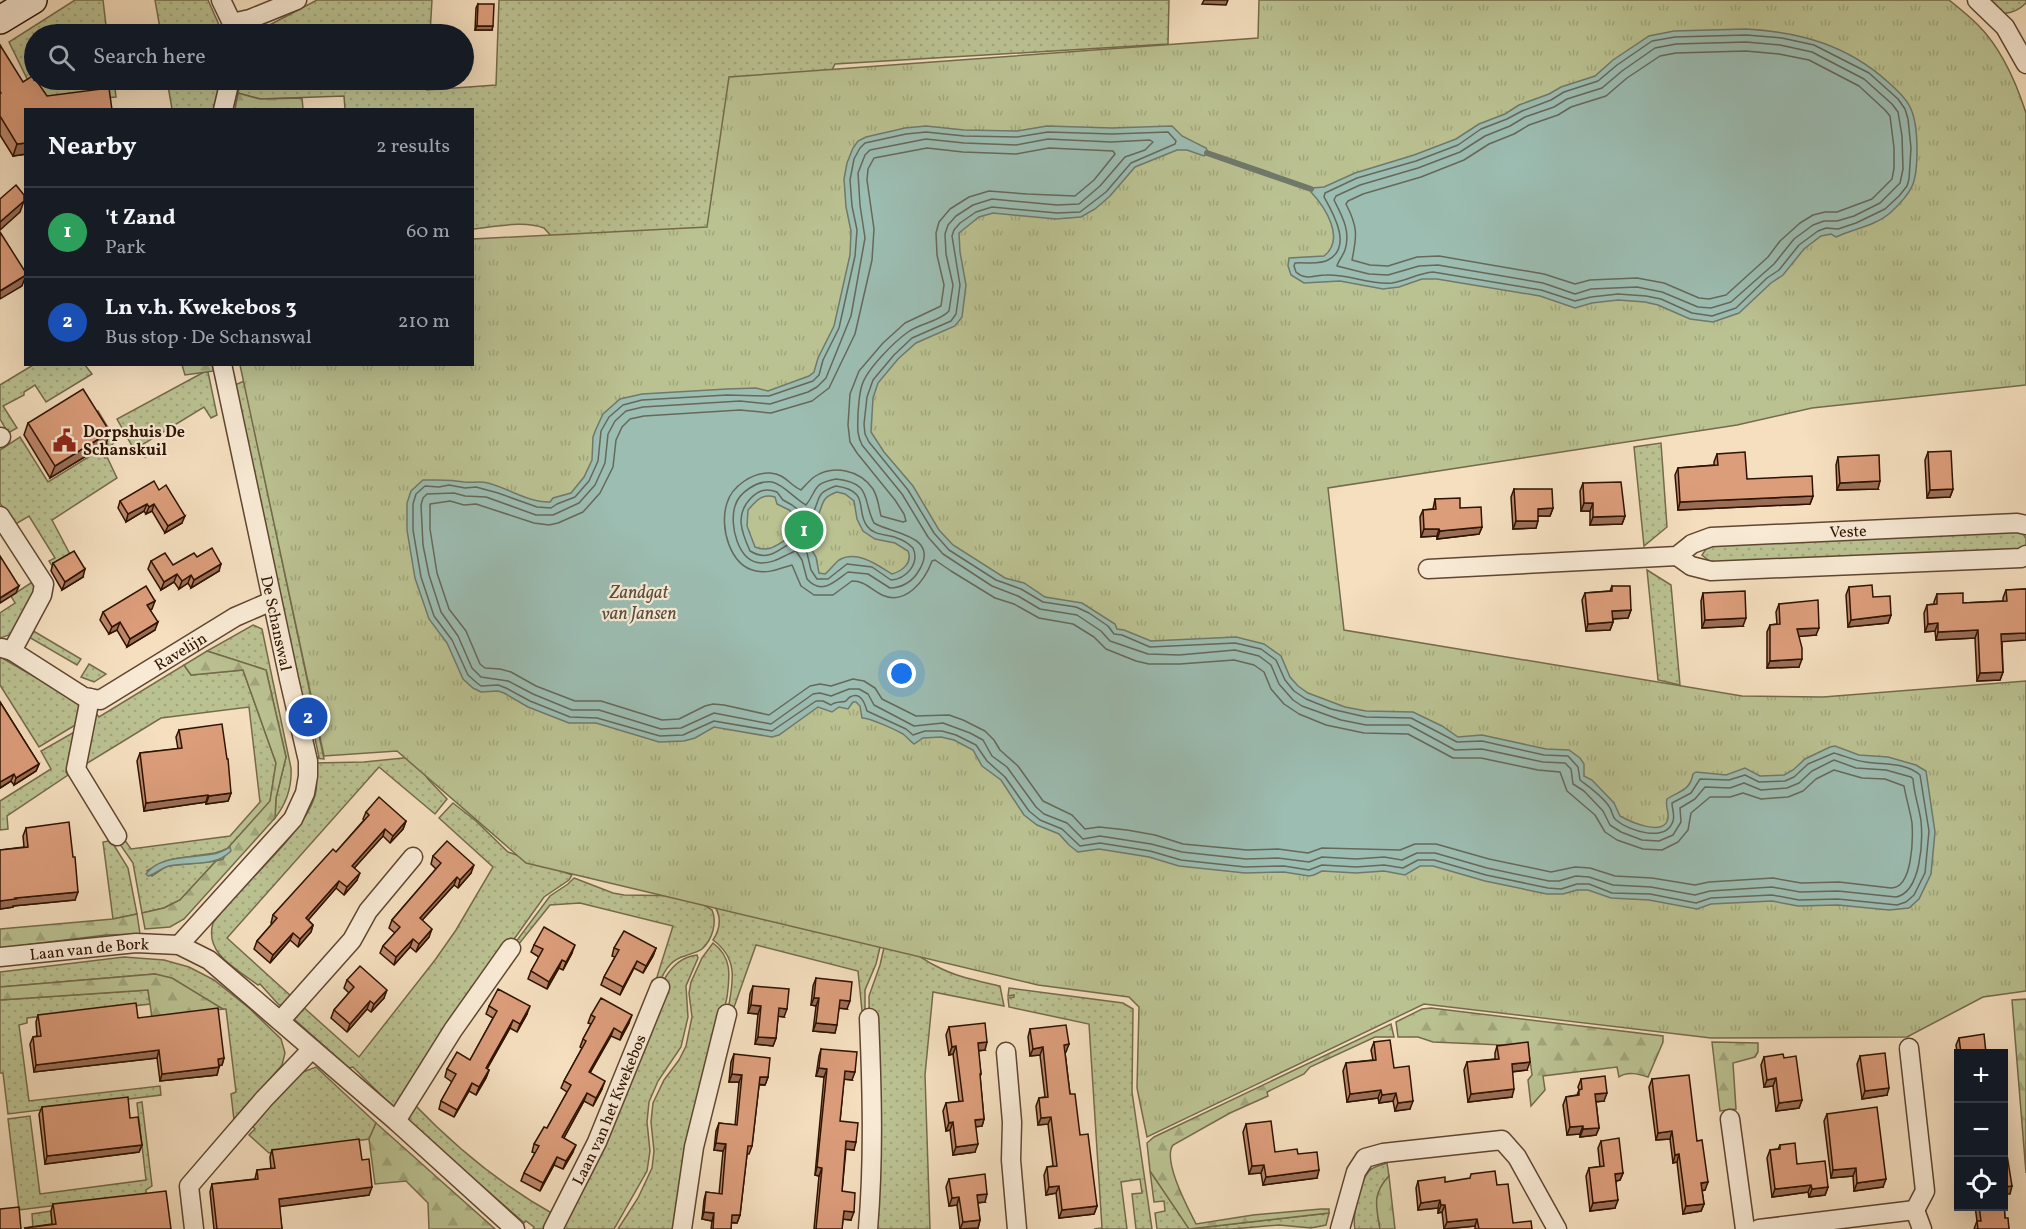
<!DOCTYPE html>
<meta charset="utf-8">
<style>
body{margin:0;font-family:Vollkorn,serif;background:#20242c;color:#f1f3f6}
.controls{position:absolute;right:18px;bottom:18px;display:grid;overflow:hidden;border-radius:0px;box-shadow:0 6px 24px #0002}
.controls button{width:54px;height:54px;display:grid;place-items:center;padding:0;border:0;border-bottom:2px solid #363941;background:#171b24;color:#f1f3f6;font:30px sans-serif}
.you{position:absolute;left:902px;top:674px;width:21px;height:21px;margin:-15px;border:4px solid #fff;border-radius:50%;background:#1a73e8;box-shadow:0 0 0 9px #1a73e833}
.badge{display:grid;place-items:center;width:39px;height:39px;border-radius:50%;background:#c59692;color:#fff;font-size:20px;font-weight:700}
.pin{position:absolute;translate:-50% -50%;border:3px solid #fff;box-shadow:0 2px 6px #0006}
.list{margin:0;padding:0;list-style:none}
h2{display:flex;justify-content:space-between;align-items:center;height:78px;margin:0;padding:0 24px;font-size:26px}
h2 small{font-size:20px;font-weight:400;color:#9ea1a6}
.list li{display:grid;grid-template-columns:39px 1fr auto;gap:18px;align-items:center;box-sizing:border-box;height:90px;padding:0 24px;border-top:2px solid #363941}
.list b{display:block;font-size:22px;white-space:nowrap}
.list p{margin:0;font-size:20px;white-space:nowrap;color:#9ea1a6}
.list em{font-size:20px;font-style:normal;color:#9ea1a6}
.icon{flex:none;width:33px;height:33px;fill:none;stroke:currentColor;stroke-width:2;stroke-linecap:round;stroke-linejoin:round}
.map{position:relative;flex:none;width:2026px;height:1229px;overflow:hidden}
.search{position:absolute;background:#171b24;box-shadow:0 6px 24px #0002;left:24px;top:24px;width:450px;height:66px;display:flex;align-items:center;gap:15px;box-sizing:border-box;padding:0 21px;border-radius:33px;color:#9ea1a6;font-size:22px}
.panel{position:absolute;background:#171b24;box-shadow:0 6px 24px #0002;left:24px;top:108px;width:450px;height:258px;border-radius:0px}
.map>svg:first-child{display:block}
</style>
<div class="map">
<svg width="2026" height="1229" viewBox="0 0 2026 1229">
<defs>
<pattern id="grass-dots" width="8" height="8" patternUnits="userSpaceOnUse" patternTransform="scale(1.5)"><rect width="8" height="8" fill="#bbc292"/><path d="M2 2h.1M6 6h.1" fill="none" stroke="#a1a67c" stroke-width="1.8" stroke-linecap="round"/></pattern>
<pattern id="forest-firs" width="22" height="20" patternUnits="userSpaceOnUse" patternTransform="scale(1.5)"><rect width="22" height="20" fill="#bbc292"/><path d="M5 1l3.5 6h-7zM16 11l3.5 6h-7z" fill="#a1a67c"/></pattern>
<pattern id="park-tufts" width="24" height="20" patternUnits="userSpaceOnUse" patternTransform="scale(1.5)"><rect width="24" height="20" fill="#bbc292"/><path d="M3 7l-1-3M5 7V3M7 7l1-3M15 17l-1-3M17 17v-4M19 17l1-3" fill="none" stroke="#a1a67c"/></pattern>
</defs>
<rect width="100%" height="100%" fill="#f5dfbf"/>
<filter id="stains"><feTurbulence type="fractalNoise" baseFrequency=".00333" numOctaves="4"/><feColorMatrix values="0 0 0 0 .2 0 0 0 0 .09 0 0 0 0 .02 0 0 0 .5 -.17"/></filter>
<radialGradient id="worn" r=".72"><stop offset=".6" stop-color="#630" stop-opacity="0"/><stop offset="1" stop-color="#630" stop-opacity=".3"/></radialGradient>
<g fill="url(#grass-dots)" stroke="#756a4a" stroke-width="1.5">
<polygon points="75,0 103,0 107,34 34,34 34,80 114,80 116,97 39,103 9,42"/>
<polygon points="155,0 208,0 223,34 161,34"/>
<polygon points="317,0 432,0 430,34 256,34 262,29"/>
<path d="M499,0H1169L1168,44L835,64L800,135L642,338L544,228C523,220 495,227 473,229L472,110L345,109L344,96L260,99L238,93L241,80H427V90L496,85Z"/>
<path d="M1989,0H2026V3C2019,10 2012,14 2002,13Z"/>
<polygon points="167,80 222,80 215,109 172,109"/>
<polygon points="33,365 85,365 92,374 46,402 35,385 24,392 24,395 3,406 17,428 8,433 0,419 0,385"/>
<polygon points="204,372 208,372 217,415 211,418 204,407 140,446 145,457 136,453 117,419"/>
<polygon points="244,381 324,759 313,758 319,757 310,715 304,716 235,385"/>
<polygon points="98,411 115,439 113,444 101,453 105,458 107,457 117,478 52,520 72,558 54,569 49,561 55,558 29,516 14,525 0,503 0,450 20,437 48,482 108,445 91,416"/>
<polygon points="1661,443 1667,527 1644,546 1634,447"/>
<polygon points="2020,530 2026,538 2026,545 2017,550 1712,563 1702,555 1706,549 1717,545"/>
<polygon points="1647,570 1671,585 1680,685 1658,680"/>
<polygon points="34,581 34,594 12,634 0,638 0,613 15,603 11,596"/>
<path d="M253,625L262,629L291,768C292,787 287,803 275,818L276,798L286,757L266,670L207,651Z"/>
<polygon points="30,629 81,659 77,665 27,636"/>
<polygon points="0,657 82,704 77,724 39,747 0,685"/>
<polygon points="89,664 106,674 94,682 81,677"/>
<polygon points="184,665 191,675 243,670 276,763 270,802 227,849 215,853 173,859 159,864 147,871 152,876 167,866 216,861 180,900 164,908 142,913 133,863 117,840 122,836 131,849 230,836 260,802 249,707 161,718 86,764 95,712 99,717"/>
<polygon points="76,731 66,772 68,775 7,816 8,829 0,830 0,801 51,769 41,751"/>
<path d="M413,757L428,779L447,799L435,814L379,767L227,938L292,997L285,1004L279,1005L260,984L258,985C237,969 204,954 213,923C238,886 308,833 316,791C318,782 315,772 314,763L364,762Z"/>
<polygon points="453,803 476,821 508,852 572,875 569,880 544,897 394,1108 353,1067 349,1068 294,1019 302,1006 359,1057 435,960 456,930 493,867 439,818"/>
<polygon points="108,841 110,843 112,842 128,868 137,914 113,919 103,842"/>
<path d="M574,878L613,893L624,895L690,896L712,910C717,922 713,939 702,949C698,952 690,954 685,956C672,959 664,971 660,982L656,980L673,926L580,903L550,905L518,945L515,943L550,896L568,884Z"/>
<path d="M715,907L882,939L876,964L865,990V1011H862L858,971L756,945L733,1010H728C733,982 739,959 713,940C720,929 722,918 715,907Z"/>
<path d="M886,939C908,945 916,956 936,966C956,977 979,981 1000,986L1004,1006L933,992L925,1075L930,1229H873L869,996L880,965Z"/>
<path d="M713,943C732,957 730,975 727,997L677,1229H618L638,1198L652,1168L654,1151L651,1122L653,1103L664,1080L679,1060L686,1046L692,1017L689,993L691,982L702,958Z"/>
<path d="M697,955L698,958L686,986L688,1017L681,1047L658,1081L649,1102L647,1122L650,1151L647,1171L614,1229H558L665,978C673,965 682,957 697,955Z"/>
<polygon points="124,957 164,960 189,967 214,980 249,1008 281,1039 285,1053 282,1065 234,1120 231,1094 236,1092 226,1009 222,1009 155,974 0,987 0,972"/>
<polygon points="1009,988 1123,1003 1133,1009 1132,1092 1152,1229 1136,1229 1132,1194 1142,1193 1140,1179 1121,1182 1127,1229 1094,1229 1102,1228 1089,1024 1009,1007 1008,998 1014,997 1014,995 1008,996"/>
<polygon points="148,990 150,1004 27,1018 27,1023 19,1025 29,1101 160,1086 161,1095 8,1114 3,1073 0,1073 0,1000"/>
<polygon points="316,1067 376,1123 369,1139 269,1153 249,1135 255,1129 250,1123 298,1074"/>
<polygon points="142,1102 152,1186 146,1190 146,1194 19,1210 8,1119 30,1116 40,1194 146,1180 137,1103"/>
<path d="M413,1103C456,1148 501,1185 555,1215L547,1229H533L534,1227L526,1221L524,1223L521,1220L409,1122L408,1114Z"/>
<path d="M1387,1163L1389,1176C1373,1192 1377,1208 1380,1229H1355C1352,1216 1360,1181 1369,1171C1374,1166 1381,1165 1387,1163Z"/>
<polygon points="1150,1171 1190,1229 1329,1213 1326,1225 1311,1228 1279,1225 1232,1229 1157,1229 1155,1213 1165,1211 1164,1201 1154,1202"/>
<polygon points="51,1211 53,1229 33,1229 32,1214"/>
</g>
<g fill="url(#forest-firs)" stroke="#756a4a" stroke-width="1.5">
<polygon points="238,93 260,99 302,98 303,109 235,109"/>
<polygon points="182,365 212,365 214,371 185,375"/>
<polygon points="207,651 266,670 286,757 276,798 275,818 184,919 170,927 145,929 142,913 164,908 180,900 216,861 223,859 230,847 227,849 270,801 276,763 243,670 191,675 184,665"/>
<polygon points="137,914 140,934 106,935 0,948 0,929 113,919"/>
<polygon points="155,974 172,978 223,1009 152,1018 148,990 0,1000 0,987"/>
<polygon points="2026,999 2026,1173 2012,1000"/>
<path d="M1431,1008L1663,1036V1042L1648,1077C1638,1074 1628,1071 1619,1077L1617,1067L1543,1076L1545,1090L1531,1106L1528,1080L1532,1075L1528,1046L1433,1042L1418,1037H1398L1396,1022L1422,1009Z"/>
<path d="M1391,1024L1394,1037H1375L1310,1067L1304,1074L1267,1092L1268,1096L1230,1113L1173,1145C1162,1160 1188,1208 1196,1224L1253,1215L1321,1209H1329V1213L1189,1229L1150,1171L1147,1143L1154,1137Z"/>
<polygon points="1712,1042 1758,1043 1758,1052 1755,1057 1733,1063 1736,1109 1720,1111"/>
<polygon points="376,1123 495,1229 429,1229 428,1203 406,1181 375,1184 369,1139"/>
<path d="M1389,1176L1395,1229H1380C1376,1206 1372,1194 1389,1176Z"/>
</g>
<path fill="url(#park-tufts)" stroke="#756a4a" stroke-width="1.5" d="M1259,0H1949C1959,8 1969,16 1978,25C2002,49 2016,82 2026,113V385L1812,408L1737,425L1328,488L1344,630L1742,696L1823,697L2026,681V991L1983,997L1907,1037L1711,1038L1424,1004L1147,1137L1137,1088L1139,1007L1129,997L1038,985L526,863L397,751L324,756L240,365L472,364L473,239L707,227L729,77L1258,38Z"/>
<g fill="#9cbdb2" stroke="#70796b" stroke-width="1.5" fill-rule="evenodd">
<path d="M1746,29C1800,32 1847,45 1888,82C1896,89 1904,96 1909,105C1916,117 1917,136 1917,150C1917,182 1914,191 1890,213C1875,226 1853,229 1836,237L1831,234L1821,236L1804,249L1783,275L1771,283L1739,313L1713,322L1690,319L1658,305L1645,302L1618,300L1592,303L1575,308L1540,296L1437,279H1422L1399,287L1383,289L1340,281L1304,283L1291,275L1288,266L1289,258L1324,256C1346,239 1325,207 1311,192L1312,188L1324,187L1355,173L1414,155L1456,139L1479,124L1505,114L1519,105L1549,94L1561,87L1595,76L1613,60L1649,36L1674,31Z"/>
<path d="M926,126L964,130L1017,131L1047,126L1112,128L1172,126L1182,136L1206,148L1208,152L1204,156L1187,150H1177L1135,167L1110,196L1095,209L1081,217L1056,219L993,213L979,217L959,233L960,252L966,285L962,317L955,326L916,343L898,359L878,383L873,398L871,432L884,452L913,486L939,530L953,545L1005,578L1024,583L1045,597L1082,603L1115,624L1117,629L1124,630L1151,641L1236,637L1264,644L1281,656L1290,677L1298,686L1308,693L1345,707L1366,711L1413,712L1442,726L1458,737L1482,735L1546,749L1569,750L1580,758L1584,764V776L1592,780L1614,803L1620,816C1629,821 1665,838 1668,818C1669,811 1665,807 1667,799C1679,791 1690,791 1693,774L1696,772L1726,775L1745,768L1760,776L1784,775L1793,770L1805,759L1830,747L1835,746L1859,755L1888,757L1916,765L1926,771L1935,832L1931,874L1919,899L1909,908L1889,910L1838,905L1798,906L1772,901L1711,904L1697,909L1649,900L1611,898L1588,890H1577L1563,894H1547L1485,881L1433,866H1420L1405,875L1384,871L1356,873L1322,871L1314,875L1309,876L1284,872L1245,873L1179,866L1149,857L1099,849L1078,852L1069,845L1059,834L1037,825L1024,815L1001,780L982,766L973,750L954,740L941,737L923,738L914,744C910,741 907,737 903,734C896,730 868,717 862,718L860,706L856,702H853L848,709L839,707L832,712L818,707L779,735L772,737L714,727L695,738L684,741L659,742L596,723H569L528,707L504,693L498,691L481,692L473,688L463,679L447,643L429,619L415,578L407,530V503L411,491L423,480C439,480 449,479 464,482C472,483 480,481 488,483C508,488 529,503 550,502L553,498L571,493L584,477L592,460L593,437L596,429L603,414L620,399L642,394L727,389L756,388L768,391L809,376L814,372L818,358L834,326L850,255L851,231L846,207L844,179L847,163L853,148L858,141L866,137L905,128ZM837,492L845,494L854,501L857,519L863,531L875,539L895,543L908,551C913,563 902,571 892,574C879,566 857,549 839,560C834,564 830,570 825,574L819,573L816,557L803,536C784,532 777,556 755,547L747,526L748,510C756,501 762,493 775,497L777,504L789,510L798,518L801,525L817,518C824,504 820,498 837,492Z"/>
<path d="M230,847L231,851C214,868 191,861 169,866C161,868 156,874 148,876L146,874C159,855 192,858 213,854C219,853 225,850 230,847Z"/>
</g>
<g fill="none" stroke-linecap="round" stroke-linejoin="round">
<g stroke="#66685a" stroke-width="1.5">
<path d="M1746,35L1782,38L1814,45L1869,73L1898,99L1905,109L1908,119L1911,148L1909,179L1907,186L1899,196L1885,209L1856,223L1838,229L1826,228L1818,231L1799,245L1779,270L1767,278L1736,308L1712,316L1692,313L1661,299L1646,296L1618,294L1591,297L1575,301L1541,290L1433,272C1418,273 1407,281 1392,283C1370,285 1349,274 1326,275C1314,275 1306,281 1296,272L1294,266L1295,263C1305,262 1320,265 1328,260C1353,247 1333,213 1324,197L1325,193L1357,178L1416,161L1458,145L1481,129L1507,119L1522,111L1551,100L1564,92L1598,81L1617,65L1652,41L1675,37Z"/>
<path d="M1746,42L1780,45L1812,52L1864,79L1892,104L1898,112L1902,136L1903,169L1900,183L1880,203L1854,216L1837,221H1824L1813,225L1794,239L1774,264L1731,302L1711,308L1698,307L1662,292L1637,287L1591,289L1575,294L1543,283L1438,265L1419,266L1388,275L1369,274L1337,266C1338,261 1343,256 1345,250C1351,231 1342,216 1334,200L1336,196L1360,185L1418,168L1460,152L1485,136L1510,126L1525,117L1554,107L1567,99L1602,88L1622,71L1655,48L1676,44Z"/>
<path d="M1746,51L1779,54L1809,60L1859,86L1885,110L1890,116L1894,148V168L1892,179L1872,199L1837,212H1825L1813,215L1800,223L1780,241L1768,257L1726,295L1709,299L1699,298L1664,283L1637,278L1590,280L1575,284L1544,274L1439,256L1417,257L1388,266L1370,265L1352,260C1357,236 1358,227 1346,204L1348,201L1363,194L1421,177L1464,160L1489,144L1514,134L1529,125L1558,115L1571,107L1606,96L1627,78L1660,56L1676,53Z"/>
<path d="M926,132L964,136L1017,137L1048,132L1112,134L1168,132L1176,141L1175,144L1131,163L1106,192L1080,212L1057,213L992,207L976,212L960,223L954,230L952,236L960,285L956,314L951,321L912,338L894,355L873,380L867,397L864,424L865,434L869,442L908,490L934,533L949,550L996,580L1021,589L1043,602L1076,607L1089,613L1108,626L1114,634L1122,635L1150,647L1235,643L1261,649L1276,660L1285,680L1294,691L1306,699L1331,709L1366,717L1411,718L1457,742L1482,741L1544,755L1568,756L1578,767L1580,780C1589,787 1604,797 1610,808C1613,813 1612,817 1616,820C1629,831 1666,843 1673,821C1675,815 1672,809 1672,803L1691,793L1700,779L1729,780L1745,775L1759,782L1785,781L1794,777L1808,764L1834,753C1845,756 1855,761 1866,762C1883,765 1906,762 1920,775L1929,831L1925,873L1914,895L1906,902L1897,905L1838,899L1799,900L1772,895L1711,898L1696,903L1650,894L1612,893L1589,884H1577L1561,889L1548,888L1486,875L1434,860H1418L1403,868L1384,865L1356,867L1322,865L1309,870L1284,866L1245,867L1181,860L1150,851L1100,843L1080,846L1062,829L1040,820L1029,811L1005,777L987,761L976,745L956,735L942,731H925L913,735L906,729L867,711C865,704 861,691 850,697C848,698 847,700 846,701C841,703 836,701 831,705L823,701H816L772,731L714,721L683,735L660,736L597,718L570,717L530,701L506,688L498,685L481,686L477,683L468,675L452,640L434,616L421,577L413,530V504L416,494L425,486L439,487L449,485L465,488L476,487L498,493L537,507L551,508L557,504L575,497L589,481L598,461L601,431L609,417L623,405L642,400L727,395L769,396L813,381L819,375L823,360L839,328L855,256L857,230L852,206L850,180L854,159L860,148L865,143L906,134Z"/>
<path d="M926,139L964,143L1016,145L1048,139L1111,142L1150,140L1153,142L1145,150L1125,157L1100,186L1079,204L1057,205L992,199L973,205L956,216L948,225L945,234L946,254L953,285L949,311C939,322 920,323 908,332C894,342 867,369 862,385C859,394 859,403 858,413C858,425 856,433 862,445L902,494L928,537L943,554L992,586L1018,596L1040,609L1077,615L1101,631L1110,641L1148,654L1179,655L1235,650L1259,656L1271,665L1279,684L1293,700L1302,706L1341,720L1366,725H1409L1455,750L1482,749L1543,762L1565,763L1571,769L1573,784L1584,791L1603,811L1610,825L1621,832L1642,840L1659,841L1673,835L1681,822L1680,808L1695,799L1705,787L1730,788L1744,783L1761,790L1787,788L1799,783L1812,771L1834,760L1856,768L1886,770L1911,777L1913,779C1914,794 1919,807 1921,821C1923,842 1921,892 1896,897L1838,891L1800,892L1772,887L1710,891L1695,895L1651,887L1613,885L1589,877L1576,876L1559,881H1549L1487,868L1435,853H1417L1402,860L1384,857L1356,859L1322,857L1309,862L1278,858L1246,859L1182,852L1151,844L1100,836L1083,839L1067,823L1044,814L1036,807L1007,767L992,756L983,740L970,733L943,723L914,726L874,705L868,694L859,689H849L831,696L820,693L813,694L771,724L714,713L681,728L661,729L599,710H572L533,694L508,681L481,677L472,668L458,636L441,612L429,575L423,545L421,505L423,498L427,494L454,493L465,496L486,497L536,515H553L579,503L595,485L605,463L608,434L615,421L626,411L643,407L740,401L770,404L808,392L817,387L826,378L851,316L865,238L860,205L858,173L865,155L870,150Z"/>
<path d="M927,148L963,152L1016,154L1049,148L1113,151L1115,154L1094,180L1075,196L1027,194L989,191L969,197L950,209L939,222L936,233L937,255L944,285L941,306L905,323L883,343L859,371L850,394L848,425L850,442L857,453L895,500L904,514L906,521L903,522L881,516C879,508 878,497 873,489C860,470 833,464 814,477C809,481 805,486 801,490C789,485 786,474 770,473C753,472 732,486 727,503C719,527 730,566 756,571C769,574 781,568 792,565L801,586L814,595H833L852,581C865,581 870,589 882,595C906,606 925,580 932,561L935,560L951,571L995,598L1014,604L1039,618L1073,624L1094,637L1106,649L1136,661L1149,664H1180L1234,660L1254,665L1264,672L1271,689L1284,704L1299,714L1326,725L1364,733L1408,734L1453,758H1481L1538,770L1560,772L1567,791L1595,815L1605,832L1617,840L1643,849L1662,850L1678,842L1688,830L1691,813L1710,797H1730L1743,793L1761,799L1788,797L1803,791L1816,779L1834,770L1862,778L1885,779L1904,786C1906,798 1910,810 1912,823C1913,838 1913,888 1891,888L1839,882L1801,883L1773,878L1709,882L1695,885L1652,878L1615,876L1590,868L1575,867L1551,872L1489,859L1436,844H1415L1400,850L1322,848L1308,853L1278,849L1247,850L1183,844L1155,835L1127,830L1099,827L1085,829L1072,815L1043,801L1018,766L1000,750L994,740L985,731L963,720L949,715L916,716L882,699L875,688L864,681L853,679L831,686L820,684L810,686L769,715L724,705L713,704L705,706L679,719L662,720L601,701H575L536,686L511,672L500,669L485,668L480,664L466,631L449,609L437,573L430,529V504L450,501L464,505L476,504L534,523L549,525L558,523L583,512L600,493L613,467L616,440L622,427L630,419L644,416L740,410L771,413L812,401L829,388L855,334L872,260L874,229L867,180L868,169L874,158Z"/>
<path d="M836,479C873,483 862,500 874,523C891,534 942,535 918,572C912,582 901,588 890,588L868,574L848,572C835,581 822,596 807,579L802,560L796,551C784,555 776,563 761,563C738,562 729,525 735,506C739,492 758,480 772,482C783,484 795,499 806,505C818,490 811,484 836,479Z"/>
<path d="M836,486C871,491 855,510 867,526C874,536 887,534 897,538C903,540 909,544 913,548C920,564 906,579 891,580L872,567L847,564L828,579H817L811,570L807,553L797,541C780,545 772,564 750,551C741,531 735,514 751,498C759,490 766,488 777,492L783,500L792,505L806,516L813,513C821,496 816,493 836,486Z"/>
</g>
<polyline stroke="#70796b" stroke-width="6" points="1207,153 1311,189"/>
<defs>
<g id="minor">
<polyline points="221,0 232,23 233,34"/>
<polyline points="1977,0 2005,27 2026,64"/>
<polyline points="232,23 250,19 297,0"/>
<polyline points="223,110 230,80"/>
<polyline points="0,438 1,437"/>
<polyline points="0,516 44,584 42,595 12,651"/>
<polyline points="1677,556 1691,566 1711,571 2021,558 2026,555"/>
<path id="s1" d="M1428,569L1677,556L1692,544L1711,537L2017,523L2026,525"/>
<polyline points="2,648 12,651 84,697 90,698"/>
<path id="s2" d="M117,836L76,769L90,698L100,700L235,617L272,601"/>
<polyline points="179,945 293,819 305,793 308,776 308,761 289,679 222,364"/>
<path id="s3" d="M0,957L136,943L179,945L209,960L396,1121L515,1229"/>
<polyline points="280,1021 352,940 368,911 413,857"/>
<polyline points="1909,1048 1925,1191 1915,1210"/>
<polyline points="1006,1052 1012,1122 1011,1160 1017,1229"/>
<polyline points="1730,1119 1745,1229"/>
<polyline points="396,1121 453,1030 511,948"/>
<polyline points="194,1229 189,1186 264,1099 312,1049"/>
<path id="s4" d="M553,1229L597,1142L660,987"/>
<polyline points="682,1229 694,1147 727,1014"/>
<path d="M868,1229C874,1159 872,1089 869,1018"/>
<polyline points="1340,1229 1356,1172 1365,1158 1383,1153 1502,1140 1517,1157 1557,1229"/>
<polyline points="1759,1229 1915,1210 1922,1229"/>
</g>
<polyline id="secondary" points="0,20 33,0"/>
</defs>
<use href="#minor" stroke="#604630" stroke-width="21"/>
<use href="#secondary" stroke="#2f1301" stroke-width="30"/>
<use href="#minor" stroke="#f8ead5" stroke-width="18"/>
<use href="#secondary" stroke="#f8ead5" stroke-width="27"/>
</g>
<g fill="#bd876a" stroke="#2f1301" stroke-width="1.5">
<polygon points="478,4 492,30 475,30 476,8"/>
<polygon points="0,45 26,110 26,154 13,156 0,135"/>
<polygon points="28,423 106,444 50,478 24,435"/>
<polygon points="1928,452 1953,489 1950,497 1927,498 1925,460"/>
<polygon points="1717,454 1747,479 1813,496 1810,504 1678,510 1675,475 1678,468 1714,465 1714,462"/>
<polygon points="1838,457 1878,489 1837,490 1836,465"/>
<polygon points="1583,483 1625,516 1622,524 1590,525 1590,511 1581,511 1580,491"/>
<polygon points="1514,489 1553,508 1550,516 1538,516 1536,528 1513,529 1511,497"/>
<polygon points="159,490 182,523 165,533 152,511 146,514 144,511 126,522 118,508 120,501"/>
<polygon points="1435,499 1460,508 1482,527 1479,534 1437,539 1437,536 1421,537 1420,517 1423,510 1433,509"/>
<polygon points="197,557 219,571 191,588 188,583 179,589 174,582 161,590 148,569 151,561 173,565"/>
<polygon points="53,563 83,577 62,590 51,571"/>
<polygon points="1612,586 1631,610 1628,618 1613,619 1613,622 1610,630 1586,631 1582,600 1585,593 1610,591"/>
<polygon points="1849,587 1873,597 1891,615 1888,623 1848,627 1846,595"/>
<polygon points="2026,589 2002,642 2003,672 2000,680 1977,681 1975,638 1936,640 1935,631 1925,632 1924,613 1927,605 1934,604 1934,602 1937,594 1963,603 2003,601 2003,598 2006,590"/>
<polygon points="1703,593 1743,626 1702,628 1701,601"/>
<polygon points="1779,604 1816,635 1799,636 1799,667 1767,668 1767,632 1770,625 1777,624 1776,612"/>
<polygon points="152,609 150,610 155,630 127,647 117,630 109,634 100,620 103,612"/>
<polygon points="0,702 39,764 36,771 14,785 11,781 0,788"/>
<polygon points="179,730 231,793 228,801 206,804 206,802 144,811 137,761 140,753 178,749 176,737"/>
<polygon points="366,812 406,821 403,829 390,843 383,836 354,868 357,880 344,895 336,888 308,920 313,925 311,932 298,947 290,940 270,963 254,949 257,941 272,924 271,923 273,915 336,852 364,820 363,819"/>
<polygon points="26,828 75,900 13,906 13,907 0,909 0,850 24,847 23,836"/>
<polygon points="433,856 471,873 458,888 454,885 422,920 429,937 416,952 410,947 394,965 380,953 383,946 395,933 389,928 392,920 436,869 431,864"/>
<polygon points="534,945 572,953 563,970 559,968 547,989 528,979 531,971 539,957 531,952"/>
<polygon points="614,948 656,948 653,956 643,973 634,968 620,995 601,985 604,977 615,957 612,956"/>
<polygon points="816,978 847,1009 839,1008 835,1033 813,1031 816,1006 811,1005 813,986"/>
<polygon points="347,980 384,998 371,1012 367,1009 347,1032 331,1018 334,1010 349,993 344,988"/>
<polygon points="753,986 784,1017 778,1016 776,1038 773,1046 755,1044 758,1014 748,1013 750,994"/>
<polygon points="489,1006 527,1014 517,1032 510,1028 487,1069 489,1070 486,1078 476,1095 469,1091 454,1117 439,1109 441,1101 452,1082 445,1077 447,1069 470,1060 493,1018 486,1014"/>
<polygon points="38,1015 138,1018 224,1058 222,1065 219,1066 217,1075 160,1081 157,1058 34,1072 30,1044 33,1037 37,1036 36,1022"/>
<polygon points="591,1015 629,1023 620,1040 611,1036 590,1073 602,1089 593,1106 584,1101 564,1138 573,1152 563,1169 554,1165 540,1191 521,1181 524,1173 535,1153 532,1152 534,1144 547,1128 567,1092 561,1088 564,1081 582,1048 580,1047 583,1039 591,1024 588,1023"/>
<polygon points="949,1027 985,1050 978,1051 981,1074 980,1077 984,1119 982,1126 975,1127 975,1152 953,1155 950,1130 946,1131 943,1111 946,1103 959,1102 953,1054 949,1055 946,1035"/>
<polygon points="1030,1029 1069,1044 1065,1052 1070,1094 1097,1206 1094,1214 1059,1218 1056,1193 1046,1195 1044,1175 1047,1167 1053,1166 1048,1124 1038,1125 1036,1106 1039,1098 1045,1097 1040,1055 1030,1056 1028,1037"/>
<polygon points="1959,1038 1986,1053 1959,1053 1959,1065 1956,1045"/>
<polygon points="1374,1042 1394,1068 1410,1109 1395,1111 1393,1101 1379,1103 1378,1098 1347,1102 1343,1071 1346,1063 1373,1060 1371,1050"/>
<polygon points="1497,1046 1527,1070 1512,1072 1512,1097 1468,1102 1464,1070 1467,1062 1495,1059 1495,1053"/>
<polygon points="821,1049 852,1080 844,1079 840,1121 854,1150 846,1149 842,1191 851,1220 843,1219 842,1229 814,1229 819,1176 815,1175 824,1077 816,1076 819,1056"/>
<polygon points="734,1054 768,1077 765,1085 759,1085 752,1146 749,1154 747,1154 740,1215 737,1223 731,1223 731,1229 711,1229 712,1221 702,1219 704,1200 706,1192 719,1194 723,1151 714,1150 716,1131 719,1123 735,1125 739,1082 729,1082 731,1062"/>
<polygon points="1860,1056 1887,1095 1862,1099 1857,1064"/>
<polygon points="1764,1057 1802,1100 1799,1108 1776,1111 1773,1086 1764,1087 1761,1065"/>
<polygon points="1581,1079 1604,1101 1596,1102 1599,1128 1596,1135 1580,1137 1580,1134 1567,1135 1563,1105 1566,1097 1577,1095 1579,1090 1578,1087"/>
<polygon points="1652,1079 1697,1141 1705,1190 1702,1191 1704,1204 1701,1211 1683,1214 1677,1162 1673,1163 1670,1139 1656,1140 1649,1087"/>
<polygon points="42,1107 130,1118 142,1145 139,1152 45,1164 39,1114"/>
<polygon points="1827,1114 1883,1187 1854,1191 1853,1176 1831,1178 1824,1121"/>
<polygon points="1246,1124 1275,1152 1298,1154 1317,1178 1263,1185 1261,1173 1249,1174 1243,1132"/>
<polygon points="1601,1141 1623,1173 1620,1180 1616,1181 1615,1208 1590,1211 1586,1176 1589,1168 1600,1167 1598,1148"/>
<polygon points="1780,1145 1797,1164 1828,1187 1825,1195 1809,1197 1808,1192 1772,1197 1767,1158 1770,1150 1778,1149"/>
<polygon points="272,1150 362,1160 369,1195 279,1206 282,1229 214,1229 210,1192 212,1184 255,1179 257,1170 271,1169 270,1157"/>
<polygon points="949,1179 985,1202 978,1203 980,1220 978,1228 960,1229 957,1205 949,1206 946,1187"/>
<polygon points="1418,1181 1497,1185 1513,1223 1532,1229 1475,1229 1475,1226 1444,1229 1442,1212 1438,1213 1438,1208 1418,1210 1416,1188"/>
<polygon points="53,1204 171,1229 25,1229 25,1228 52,1224 51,1211"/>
<polygon points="1975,1206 2004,1206 2005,1218 2009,1229 1974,1229 1977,1221"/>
</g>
<g fill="#9a6e56" stroke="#2f1301" stroke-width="1.5">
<polygon points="1204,0 1228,0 1226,5 1202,4"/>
<polygon points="477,26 493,26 492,30 475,30"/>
<polygon points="26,143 26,154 13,156 17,144"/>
<polygon points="24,201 20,212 0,230 0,222"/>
<polygon points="26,275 22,286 0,299 0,291"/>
<polygon points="110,432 106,444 50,478 55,466"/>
<polygon points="1880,481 1878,489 1837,490 1840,483"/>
<polygon points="1953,489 1950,497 1927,498 1930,490"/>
<polygon points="1813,496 1810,504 1678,510 1680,502"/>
<polygon points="1584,503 1593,503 1590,511 1581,511"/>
<polygon points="147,504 144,511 126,522 128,514"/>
<polygon points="154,504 152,511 146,514 149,507"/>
<polygon points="1553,508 1550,516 1535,516 1538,509"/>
<polygon points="185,516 182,523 165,533 168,526"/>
<polygon points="1625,516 1622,524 1590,525 1593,517"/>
<polygon points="1516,521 1538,521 1536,528 1513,529"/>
<polygon points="1482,527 1479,534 1437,539 1440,531"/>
<polygon points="1424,529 1439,529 1437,536 1421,537"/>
<polygon points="221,564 219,571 191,588 194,580"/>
<polygon points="85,569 83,577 62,590 65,582"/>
<polygon points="177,574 174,582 161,590 164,582"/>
<polygon points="191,575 188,583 179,589 182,581"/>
<polygon points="19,586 16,593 0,603 0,598"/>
<polygon points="155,601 152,609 145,613 147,605"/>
<polygon points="1631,610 1628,618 1609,619 1612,611"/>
<polygon points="1891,615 1888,623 1848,627 1851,620"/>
<polygon points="1746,618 1743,626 1702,628 1705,620"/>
<polygon points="120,622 117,630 109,634 112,627"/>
<polygon points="158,622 155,630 127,647 130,639"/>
<polygon points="1613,622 1610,630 1586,631 1588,624"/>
<polygon points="1938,623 1935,631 1925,632 1928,624"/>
<polygon points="1819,628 1816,635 1794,637 1797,629"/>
<polygon points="1978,630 1975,638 1936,640 1938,632"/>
<polygon points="2026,633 2026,640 1998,642 2001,634"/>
<polygon points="1802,659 1799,667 1767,668 1770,661"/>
<polygon points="2003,672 2000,680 1977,681 1980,673"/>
<polygon points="39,764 36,771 14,785 16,778"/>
<polygon points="14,774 11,781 0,788 0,782"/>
<polygon points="231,793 228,801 206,804 209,796"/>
<polygon points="208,795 206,802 144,811 146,803"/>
<polygon points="406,821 403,829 390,843 393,836"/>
<polygon points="385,829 383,836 349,874 352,866"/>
<polygon points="474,865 471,873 458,888 460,880"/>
<polygon points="360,873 357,880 344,895 347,887"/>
<polygon points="457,877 454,885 417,926 420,918"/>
<polygon points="339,881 336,888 303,926 306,918"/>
<polygon points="78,892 75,900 13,906 13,907 0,909 0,901 15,898"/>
<polygon points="313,925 311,932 298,947 300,939"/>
<polygon points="432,929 429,937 416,952 419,944"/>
<polygon points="293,933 290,940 270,963 273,955"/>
<polygon points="413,939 410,947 394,965 396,957"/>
<polygon points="575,945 572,953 563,970 566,962"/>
<polygon points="656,948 653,956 643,973 646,966"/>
<polygon points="562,960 559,968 547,989 549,982"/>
<polygon points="637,961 634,968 620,995 623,987"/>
<polygon points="387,990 384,998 371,1012 374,1004"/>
<polygon points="814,998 819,998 816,1006 811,1005"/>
<polygon points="840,1000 850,1001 847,1009 837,1008"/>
<polygon points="370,1001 367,1009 347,1032 350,1024"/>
<polygon points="751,1005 761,1006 758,1014 748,1013"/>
<polygon points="530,1006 527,1014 517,1032 520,1024"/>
<polygon points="779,1008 787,1009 784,1017 776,1016"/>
<polygon points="632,1015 629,1023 620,1040 622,1033"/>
<polygon points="513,1020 510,1028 483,1076 486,1068"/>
<polygon points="816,1023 837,1025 835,1033 813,1031"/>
<polygon points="614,1028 611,1036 586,1080 589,1072"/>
<polygon points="758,1037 776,1038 773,1046 755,1044"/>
<polygon points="987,1042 985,1050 975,1051 978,1043"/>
<polygon points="1069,1044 1066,1052 1061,1053 1064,1045"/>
<polygon points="956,1046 953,1054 949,1055 952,1047"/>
<polygon points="1043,1047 1040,1055 1030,1056 1033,1049"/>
<polygon points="159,1050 157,1058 34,1072 36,1065"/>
<polygon points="224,1058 222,1065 216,1066 218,1059"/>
<polygon points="1530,1062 1527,1070 1509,1072 1512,1064"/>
<polygon points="219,1067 217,1075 160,1081 162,1074"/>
<polygon points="819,1068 827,1069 824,1077 816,1076"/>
<polygon points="489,1070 486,1078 476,1095 479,1087"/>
<polygon points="845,1071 855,1072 852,1080 842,1079"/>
<polygon points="732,1074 742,1075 739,1082 729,1082"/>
<polygon points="760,1077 768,1077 765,1085 757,1084"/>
<polygon points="1776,1078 1773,1086 1764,1087 1767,1080"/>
<polygon points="605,1081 602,1089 593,1106 596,1098"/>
<polygon points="472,1083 469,1091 454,1117 457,1110"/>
<polygon points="1889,1088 1887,1095 1862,1099 1865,1091"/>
<polygon points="1514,1089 1512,1097 1468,1102 1471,1094"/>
<polygon points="1381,1090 1378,1098 1347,1102 1350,1094"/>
<polygon points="587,1093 584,1101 560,1145 562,1137"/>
<polygon points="1396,1093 1393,1101 1379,1103 1382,1095"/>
<polygon points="1607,1093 1604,1101 1592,1102 1595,1094"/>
<polygon points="1802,1100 1799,1108 1776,1111 1779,1103"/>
<polygon points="1413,1101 1410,1109 1395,1111 1398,1103"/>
<polygon points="1051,1117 1048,1124 1038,1125 1041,1118"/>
<polygon points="984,1119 982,1126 972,1127 975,1120"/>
<polygon points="953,1122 950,1130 946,1131 949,1123"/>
<polygon points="1583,1126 1580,1134 1567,1135 1570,1127"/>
<polygon points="1599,1128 1596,1135 1580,1137 1583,1129"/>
<polygon points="1672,1131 1670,1139 1656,1140 1658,1133"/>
<polygon points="846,1141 856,1142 854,1150 844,1149"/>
<polygon points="716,1143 726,1144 723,1151 714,1150"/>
<polygon points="978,1144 975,1152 953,1155 956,1147"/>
<polygon points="142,1145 139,1152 45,1164 47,1156"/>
<polygon points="576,1145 573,1152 563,1169 566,1161"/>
<polygon points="1679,1154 1677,1162 1673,1163 1675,1155"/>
<polygon points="557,1157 554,1165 540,1191 543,1183"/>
<polygon points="1264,1165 1261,1173 1249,1174 1252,1166"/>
<polygon points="817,1167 822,1168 819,1176 815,1175"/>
<polygon points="1856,1168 1853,1176 1831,1178 1833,1170"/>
<polygon points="1319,1170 1317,1178 1263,1185 1266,1177"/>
<polygon points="1623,1173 1620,1180 1612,1182 1615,1174"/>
<polygon points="1886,1179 1883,1187 1854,1191 1857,1183"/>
<polygon points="1708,1182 1705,1190 1698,1191 1701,1183"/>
<polygon points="1811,1185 1808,1192 1772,1197 1775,1189"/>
<polygon points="1059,1186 1056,1193 1046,1195 1049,1187"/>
<polygon points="2012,1186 2010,1194 2004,1194 2004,1187"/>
<polygon points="372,1187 369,1195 276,1207 279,1199"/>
<polygon points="1828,1187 1825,1195 1809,1197 1812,1189"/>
<polygon points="987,1194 985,1202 975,1203 977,1195"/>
<polygon points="959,1197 957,1205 949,1206 952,1198"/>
<polygon points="1440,1200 1438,1208 1418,1210 1421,1203"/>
<polygon points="1618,1200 1615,1208 1590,1211 1593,1203"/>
<polygon points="1704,1204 1701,1211 1683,1214 1686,1206"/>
<polygon points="1441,1205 1445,1205 1442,1212 1438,1213"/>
<polygon points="1097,1206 1094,1214 1059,1218 1062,1210"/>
<polygon points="844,1211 854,1212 851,1220 841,1219"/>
<polygon points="704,1212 714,1213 712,1221 702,1219"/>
<polygon points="732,1215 740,1215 737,1223 729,1222"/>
<polygon points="1477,1219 1475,1226 1444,1229 1447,1222"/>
<polygon points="980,1220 978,1228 960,1229 963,1222"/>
</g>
<g fill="#dc9d7b" stroke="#2f1301" stroke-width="1.5">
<polygon points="478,4 494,4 493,26 477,26"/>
<polygon points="0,45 23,82 34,75 34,80 36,80 47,96 109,88 112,110 26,110 26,143 17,144 0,116 0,94 1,93 0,91"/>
<polygon points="16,185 24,195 24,201 0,222 0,199"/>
<polygon points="0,232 26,273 26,275 0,291"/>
<polygon points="83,389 110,432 55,466 28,423"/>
<polygon points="1951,451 1953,489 1930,490 1928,452"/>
<polygon points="1745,452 1747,479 1812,476 1813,496 1680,502 1678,468 1718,465 1717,454"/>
<polygon points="1879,455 1880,481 1840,483 1838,457"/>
<polygon points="154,481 159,490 166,485 185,516 168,526 154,504 149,507 147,504 128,514 120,501"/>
<polygon points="1621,482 1625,516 1593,517 1593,503 1584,503 1583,483"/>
<polygon points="1514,489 1552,489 1553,508 1538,509 1538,521 1516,521"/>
<polygon points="1460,498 1460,508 1481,507 1482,527 1440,531 1439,529 1424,529 1423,510 1436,509 1435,499"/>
<polygon points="212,548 221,564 194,580 191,575 182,581 177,574 164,582 151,561 165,553 173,565 194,553 197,557"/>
<polygon points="74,551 85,569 65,582 53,563"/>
<polygon points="0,556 19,586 0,598"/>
<polygon points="1872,585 1873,597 1890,596 1891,615 1851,620 1849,587"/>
<polygon points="146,586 155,601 147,605 158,622 130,639 120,622 112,627 103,612"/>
<polygon points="1612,586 1630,586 1631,610 1612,611 1613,622 1588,624 1585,593 1612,591"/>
<polygon points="2026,589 2026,633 2001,634 2003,672 1980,673 1978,630 1938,632 1938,623 1928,624 1927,605 1937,604 1937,594 1963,593 1963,603 2007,601 2006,590"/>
<polygon points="1745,591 1746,618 1705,620 1703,593"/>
<polygon points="1818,600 1819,628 1797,629 1802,648 1802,659 1770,661 1770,625 1780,624 1779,604"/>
<polygon points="0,702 39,764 16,778 14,774 0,782"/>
<polygon points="222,724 227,759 228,759 231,793 209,796 208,795 146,803 140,753 182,748 179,730"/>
<polygon points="379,797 406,821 393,836 385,829 352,866 360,873 347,887 339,881 306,918 313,925 300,939 293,933 273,955 257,941 277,918 273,915 333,849 336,852 369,815 366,812"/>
<polygon points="69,822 73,857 75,857 78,892 15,898 16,899 0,901 0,850 28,847 26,828"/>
<polygon points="447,841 474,865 460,880 457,877 420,918 432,929 419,944 413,939 396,957 383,946 400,927 392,920 441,863 433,856"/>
<polygon points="544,927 575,945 566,962 562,960 549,982 531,971 543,949 534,945"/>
<polygon points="624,931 656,948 646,966 637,961 623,987 604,977 619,950 614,948"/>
<polygon points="360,966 387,990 374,1004 370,1001 350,1024 334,1010 354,987 347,980"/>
<polygon points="816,978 852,982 850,1001 840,1000 837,1025 816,1023 819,998 814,998"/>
<polygon points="753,986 789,989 787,1009 779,1008 776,1038 758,1037 761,1006 751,1005"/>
<polygon points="498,989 530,1006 520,1024 513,1020 486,1068 489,1070 479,1087 472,1083 457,1110 441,1101 456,1074 447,1069 457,1052 470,1060 497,1011 489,1006"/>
<polygon points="601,998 632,1015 622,1033 614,1028 589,1072 605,1081 596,1098 587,1093 562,1137 576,1145 566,1161 557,1157 543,1183 524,1173 539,1146 534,1144 544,1127 547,1128 571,1085 564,1081 586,1041 583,1039 595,1017 591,1015"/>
<polygon points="136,1003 138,1018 218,1008 224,1058 218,1059 219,1067 162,1074 159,1050 36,1065 33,1037 41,1036 38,1015"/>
<polygon points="985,1023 987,1042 978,1043 981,1074 980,1074 984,1119 975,1120 978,1144 956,1147 953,1122 949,1123 946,1103 963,1101 956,1046 952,1047 949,1027"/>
<polygon points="1066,1025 1069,1044 1064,1045 1070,1094 1075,1094 1080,1135 1088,1134 1097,1206 1062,1210 1059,1186 1049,1187 1047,1167 1057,1166 1051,1117 1041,1118 1039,1098 1048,1097 1043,1047 1033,1049 1030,1029"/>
<polygon points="1984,1034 1986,1053 1961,1053 1959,1038"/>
<polygon points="1390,1040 1394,1068 1409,1066 1413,1101 1398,1103 1396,1093 1382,1095 1381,1090 1350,1094 1346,1063 1376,1060 1374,1042"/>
<polygon points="1528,1042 1530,1062 1512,1064 1514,1089 1471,1094 1467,1062 1499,1059 1497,1046"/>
<polygon points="821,1049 857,1052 855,1072 845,1071 840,1121 858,1123 856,1142 846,1141 842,1191 855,1193 854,1212 844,1211 842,1229 816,1229 822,1168 817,1167 827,1069 819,1068"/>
<polygon points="1885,1053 1889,1088 1865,1091 1860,1056"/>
<polygon points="734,1054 770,1058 768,1077 760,1077 752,1146 748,1146 740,1215 732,1215 731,1229 713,1229 714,1213 704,1212 706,1192 722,1194 726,1144 716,1143 719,1123 737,1125 742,1075 732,1074"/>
<polygon points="1783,1054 1784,1058 1796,1056 1802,1100 1779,1103 1776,1078 1767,1080 1764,1057"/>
<polygon points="1689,1075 1697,1141 1702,1140 1708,1182 1701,1183 1704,1204 1686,1206 1679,1154 1675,1155 1672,1131 1658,1133 1652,1079"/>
<polygon points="1605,1076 1607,1093 1595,1094 1599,1128 1583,1129 1583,1126 1570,1127 1566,1097 1579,1095 1579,1090 1582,1089 1581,1079"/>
<polygon points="128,1097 130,1118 138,1117 142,1145 47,1156 42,1107"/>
<polygon points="1877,1107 1886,1179 1857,1183 1856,1168 1833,1170 1827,1114"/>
<polygon points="1271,1121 1275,1152 1297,1149 1298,1154 1317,1152 1319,1170 1266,1177 1264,1165 1252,1166 1246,1124"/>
<polygon points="1619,1138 1623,1173 1615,1174 1618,1200 1593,1203 1589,1168 1604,1166 1601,1141"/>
<polygon points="359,1139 362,1160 369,1159 372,1187 279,1199 282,1229 217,1229 212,1184 258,1179 257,1170 275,1168 272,1150"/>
<polygon points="1795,1143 1797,1164 1825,1161 1828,1187 1812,1189 1811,1185 1775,1189 1770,1150 1780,1149 1780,1145"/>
<polygon points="2004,1155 2007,1155 2012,1186 2004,1187"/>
<polygon points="1495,1171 1497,1185 1508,1184 1513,1223 1531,1221 1532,1229 1479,1229 1477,1219 1447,1222 1445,1205 1441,1205 1440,1200 1421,1203 1418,1181 1445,1177 1445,1182 1470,1178 1471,1174"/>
<polygon points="985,1174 987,1194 977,1195 980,1220 963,1222 959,1197 952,1198 949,1179"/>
<polygon points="166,1191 171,1229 26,1229 25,1228 56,1224 53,1204"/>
<polygon points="2004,1202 2005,1218 2008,1218 2009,1229 1978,1229 1977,1221 1981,1221 1979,1206 2004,1206"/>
<polygon points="19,1207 21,1229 0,1229 0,1209"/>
</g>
<defs>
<symbol id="civic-bare" viewBox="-9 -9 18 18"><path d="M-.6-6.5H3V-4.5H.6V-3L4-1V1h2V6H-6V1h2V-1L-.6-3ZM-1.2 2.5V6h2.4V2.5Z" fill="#8f2418" stroke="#f8ead5" stroke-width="2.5" paint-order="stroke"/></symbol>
</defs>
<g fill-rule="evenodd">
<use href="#civic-bare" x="48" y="424" width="33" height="33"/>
</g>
<g text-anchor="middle" stroke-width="4.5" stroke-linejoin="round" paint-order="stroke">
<g font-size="16" font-weight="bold" fill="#2f1301" stroke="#f8ead5" text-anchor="start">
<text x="83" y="437">Dorpshuis De<tspan x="83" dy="18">Schanskuil</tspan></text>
</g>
<g font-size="16" fill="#2f1301" stroke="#f8ead5">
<text dy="6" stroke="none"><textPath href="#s1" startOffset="426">Veste</textPath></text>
<text transform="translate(277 623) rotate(78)" y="6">De Schanswal</text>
<text dy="6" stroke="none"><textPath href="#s2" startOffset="255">Ravelijn</textPath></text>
<text dy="6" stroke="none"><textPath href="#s3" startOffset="90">Laan van de Bork</textPath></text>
<text dy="6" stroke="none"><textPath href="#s4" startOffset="132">Laan van het Kwekebos</textPath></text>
</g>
<g font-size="18" font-style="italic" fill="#554e3f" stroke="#f8ead5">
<text x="639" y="598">Zandgat<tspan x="639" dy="21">van Jansen</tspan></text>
</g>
</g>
<rect width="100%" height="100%" filter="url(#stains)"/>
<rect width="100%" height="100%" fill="url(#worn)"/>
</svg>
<div class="controls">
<button>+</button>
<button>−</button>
<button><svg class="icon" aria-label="locate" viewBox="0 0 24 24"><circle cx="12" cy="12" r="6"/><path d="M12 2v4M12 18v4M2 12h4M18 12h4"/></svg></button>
</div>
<div class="you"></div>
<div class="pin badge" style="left:804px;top:530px;background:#2e9e5b">1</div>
<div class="pin badge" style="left:308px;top:717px;background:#1a4fb4">2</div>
<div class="search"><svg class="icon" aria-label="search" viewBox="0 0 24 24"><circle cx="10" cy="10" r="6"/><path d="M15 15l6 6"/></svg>Search here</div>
<section class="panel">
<h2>Nearby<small>2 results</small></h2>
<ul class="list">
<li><span class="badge" style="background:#2e9e5b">1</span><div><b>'t Zand</b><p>Park</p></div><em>60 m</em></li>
<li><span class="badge" style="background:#1a4fb4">2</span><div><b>Ln v.h. Kwekebos 3</b><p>Bus stop · De Schanswal</p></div><em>210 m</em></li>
</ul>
</section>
</div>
